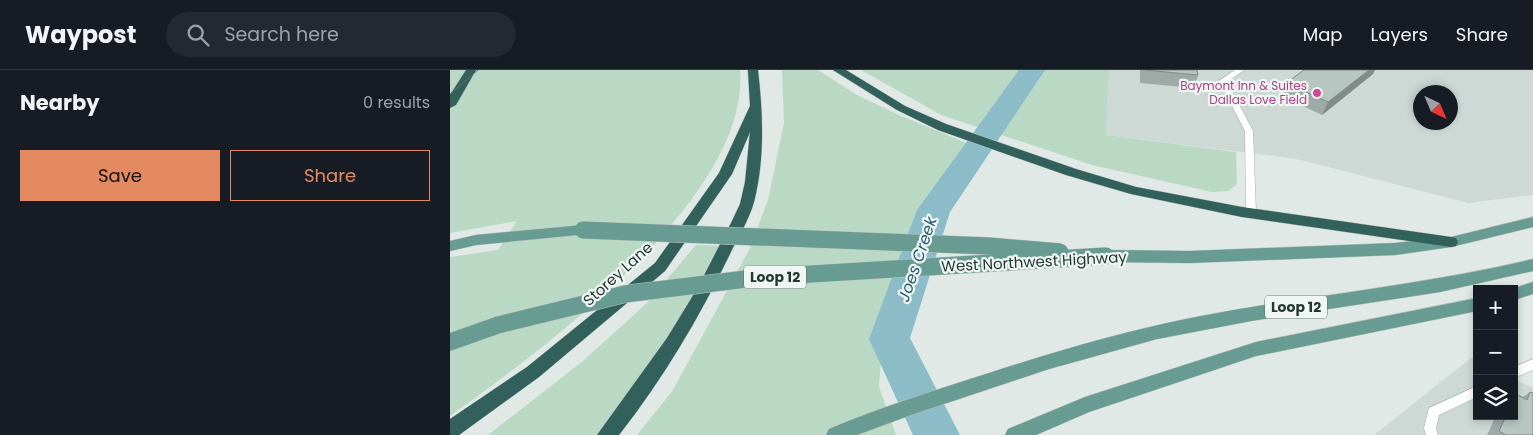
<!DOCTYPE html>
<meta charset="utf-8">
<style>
body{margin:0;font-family:Poppins,sans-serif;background:#242831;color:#f1f3f6}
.controls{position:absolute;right:15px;bottom:15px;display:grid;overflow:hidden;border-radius:0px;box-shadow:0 2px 8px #0003}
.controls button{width:45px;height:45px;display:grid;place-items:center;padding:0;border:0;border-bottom:1px solid #363941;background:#171b24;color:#f1f3f6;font:25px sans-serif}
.compass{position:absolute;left:963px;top:15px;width:45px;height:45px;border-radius:50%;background:#171b24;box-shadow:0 2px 8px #0003;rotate:136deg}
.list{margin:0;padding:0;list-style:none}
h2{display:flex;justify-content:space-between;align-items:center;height:65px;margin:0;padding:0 20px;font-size:21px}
h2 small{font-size:16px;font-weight:400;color:#9ea1a6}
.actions{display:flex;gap:10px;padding:15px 20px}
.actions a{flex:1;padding:11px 0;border:1px solid #e48a63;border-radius:0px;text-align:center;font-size:18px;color:#e48a63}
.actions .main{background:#e48a63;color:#111}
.icon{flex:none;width:28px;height:28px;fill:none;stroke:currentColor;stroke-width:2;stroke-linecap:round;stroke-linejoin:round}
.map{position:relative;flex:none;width:1083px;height:365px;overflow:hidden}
header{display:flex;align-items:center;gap:30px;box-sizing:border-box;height:70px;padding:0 25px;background:#171b24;border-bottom:1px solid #363941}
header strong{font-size:24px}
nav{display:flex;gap:28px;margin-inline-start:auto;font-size:18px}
.search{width:350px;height:45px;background:#242831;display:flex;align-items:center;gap:12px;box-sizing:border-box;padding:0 18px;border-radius:28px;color:#9ea1a6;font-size:19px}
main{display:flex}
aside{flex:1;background:#171b24}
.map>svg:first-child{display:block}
</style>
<header>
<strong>Waypost</strong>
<div class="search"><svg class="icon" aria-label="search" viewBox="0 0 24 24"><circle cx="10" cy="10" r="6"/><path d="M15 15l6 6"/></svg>Search here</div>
<nav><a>Map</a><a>Layers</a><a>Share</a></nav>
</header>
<main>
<aside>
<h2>Nearby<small>0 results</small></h2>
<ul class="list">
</ul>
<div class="actions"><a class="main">Save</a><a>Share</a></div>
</aside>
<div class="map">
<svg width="1083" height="365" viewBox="0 0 1083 365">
<rect width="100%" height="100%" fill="#e0e9e6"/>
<g fill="#ced9d5" fill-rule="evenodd">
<path d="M659,0H1083V125L1018,133L847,89L656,65ZM971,22H1001V52H971Z"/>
<polygon points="1022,287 1027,290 1027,346 1064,346 1064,309 1083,318 1083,365 924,365"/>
</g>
<g fill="#bad9c4">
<path d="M0,0H290C301,126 93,280 0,346V187L48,180L67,151L0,163Z"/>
<polygon points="332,0 368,0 407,25 449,45 519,74 466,154 434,245 429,317 446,365 187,365 223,320 299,180 318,130 334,53"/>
<polygon points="411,0 659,0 656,65 786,82 787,114 778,121 762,122 642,95 491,45"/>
<polygon points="246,175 272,176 235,247 175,334 147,365 38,365 133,291 197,233"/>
</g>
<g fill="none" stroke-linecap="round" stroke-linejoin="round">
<polygon fill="#8dbcc9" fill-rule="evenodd" points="569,0 595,0 500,142 460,268 510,365 463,365 419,269 467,140"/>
<defs>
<g id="lane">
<polygon points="785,0 794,0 777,12 803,61 806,143 801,146 796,143 795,61 769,11"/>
<polygon points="1083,289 1083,300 1064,308 1064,297"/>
<polygon points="1027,316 1027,327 989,345 986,358 988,365 976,365 974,358 979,338"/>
</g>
<g id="primary">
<polygon points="1083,147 1083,157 1001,177 945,185 740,193 656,192 651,190 648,186 651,182 656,180 740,181 945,173 1001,167"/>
<polygon points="133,155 138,156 140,160 138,164 26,175 0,181 0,171 26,165"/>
<path d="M1083,189V201L990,222L801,251L707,269L599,299L461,345L407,365H376L379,359C431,337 483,321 536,304C607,281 678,260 751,246C862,225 973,215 1083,189Z"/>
<polygon points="1083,212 1083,224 1064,230 1064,219 1061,219"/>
<polygon points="1027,228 1027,241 806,286 639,342 586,365 555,365 558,359 635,327 806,272"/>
</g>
<g id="highway">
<polygon points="16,0 26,0 6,35 0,38 0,25"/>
<path d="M298,0H308C313,44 315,89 304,132C299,150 288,167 280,184C249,248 213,309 169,365H147L217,268L247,219L282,151L290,134L295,112L300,62L282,104L215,201L89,307L9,365H0V349L77,297L205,193L269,103L300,36Z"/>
<polygon points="383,0 396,0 455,36 496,54 626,99 686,117 792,137 1001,167 1006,168 1008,172 1006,176 1001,177 792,147 681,124 616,105 488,60 447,40"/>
</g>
</defs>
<use href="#lane" stroke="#a3b0ad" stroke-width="1"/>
<use href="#primary" stroke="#bdc3c2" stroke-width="1"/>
<use href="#highway" stroke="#bdc3c2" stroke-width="1"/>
<use href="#lane" fill="#fff" fill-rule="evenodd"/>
<use href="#primary" fill="#689b91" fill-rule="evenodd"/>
<use href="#highway" fill="#31615a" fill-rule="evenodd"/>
<polyline stroke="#5d736f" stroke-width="1" points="0,24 28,0"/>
<defs>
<g id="primary-bridge">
<polyline points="133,160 539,176 610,182"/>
<polyline points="0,272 48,255 175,224 312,207 656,186"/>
</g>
</defs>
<use href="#primary-bridge" stroke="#bdc3c2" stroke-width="18" stroke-linecap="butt"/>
<use href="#primary-bridge" stroke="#689b91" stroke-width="17"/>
</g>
<g fill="#9eaaa7">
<polygon points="690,0 747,0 748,5 744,18 690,13"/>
<polygon points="923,4 872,45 836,28 837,25 834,24 839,11"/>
<polygon points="1080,322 1083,365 1037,365 1046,346 1064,346 1064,325 1066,324 1073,327"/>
</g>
<polygon fill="#818b88" points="919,0 925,0 923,4 872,45 878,32"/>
<g fill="#b8c6c2" stroke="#818b88">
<polygon points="695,0 747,0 748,5"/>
<polygon points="854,0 919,0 878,32 841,15 844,13 839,11"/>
<polygon points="1080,322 1083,323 1083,365 1056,365 1049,361 1056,346 1064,346 1064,328 1066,324 1077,330"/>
</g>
<circle fill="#d1479c" stroke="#f0f6f3" stroke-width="2" cx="867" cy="23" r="5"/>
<g text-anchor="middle" stroke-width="4.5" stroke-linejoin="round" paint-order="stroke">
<g font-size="12" fill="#b23c85" stroke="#f0f6f3" text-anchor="end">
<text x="857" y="20">Baymont Inn &amp; Suites<tspan x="857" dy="14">Dallas Love Field</tspan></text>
</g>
<g fill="#f0f6f3" stroke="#60716d" stroke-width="1">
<rect x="294" y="195.5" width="62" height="23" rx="4"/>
<rect x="815" y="225.5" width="62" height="23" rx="4"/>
</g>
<g font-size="14" font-weight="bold" fill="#223833">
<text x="325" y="212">Loop 12</text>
<text x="846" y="242">Loop 12</text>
</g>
<g font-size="15" fill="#223833" stroke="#f0f6f3">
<text transform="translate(584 192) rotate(-3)" y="5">West Northwest Highway</text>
<text transform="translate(168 204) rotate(-42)" y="5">Storey Lane</text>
</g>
<g font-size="16" font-style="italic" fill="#235c6d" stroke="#f0f6f3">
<text transform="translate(467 189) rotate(-71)" y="6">Joes Creek</text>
</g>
</g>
</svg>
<div class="controls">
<button>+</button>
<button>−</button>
<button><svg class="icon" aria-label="layers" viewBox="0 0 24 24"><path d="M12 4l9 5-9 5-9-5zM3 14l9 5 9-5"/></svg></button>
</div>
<svg class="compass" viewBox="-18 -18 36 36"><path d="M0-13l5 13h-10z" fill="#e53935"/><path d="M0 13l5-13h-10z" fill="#9ea1a6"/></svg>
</div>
</main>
